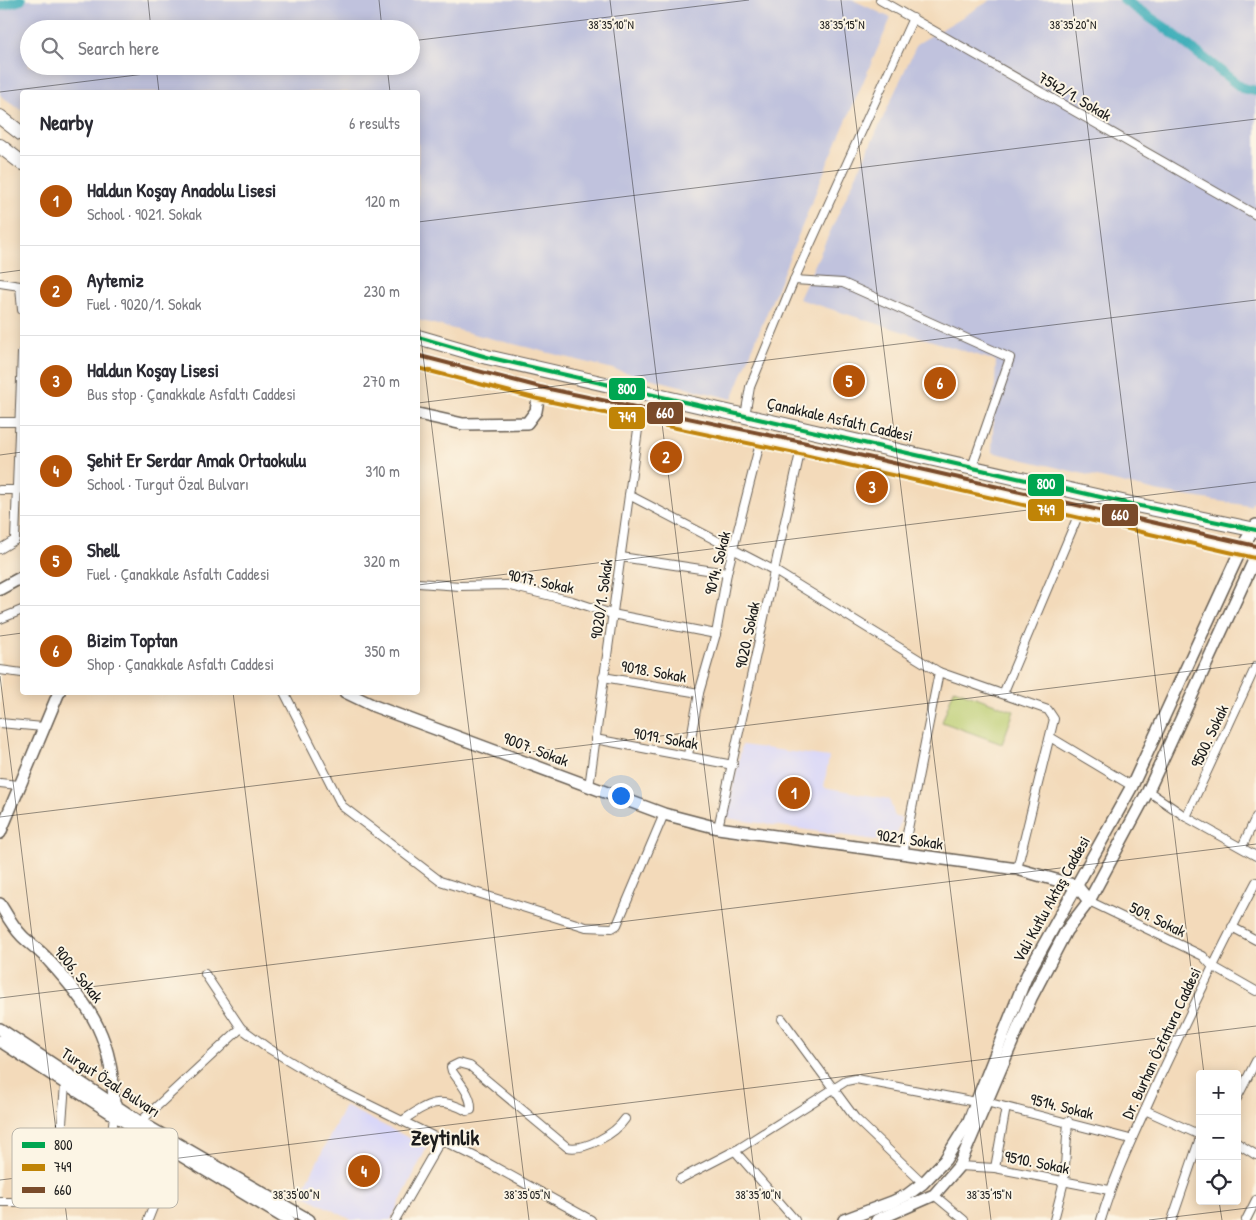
<!DOCTYPE html>
<meta charset="utf-8">
<style>
body{margin:0;font-family:"Patrick Hand",sans-serif;background:#f2f2f3;color:#2b2b33}
.controls{position:absolute;right:15px;bottom:15px;display:grid;overflow:hidden;border-radius:5px;box-shadow:0 2px 12px #0003}
.controls button{width:45px;height:45px;display:grid;place-items:center;padding:0;border:0;border-bottom:1px solid #e1e1e2;background:#fff;color:#2b2b33;font:25px sans-serif}
.you{position:absolute;left:620px;top:795px;width:18px;height:18px;margin:-12px;border:4px solid #fff;border-radius:50%;background:#1a73e8;box-shadow:0 0 0 8px #1a73e833}
.badge{display:grid;place-items:center;width:32px;height:32px;border-radius:50%;background:#b45309;color:#fff;font-size:16px;font-weight:700}
.pin{position:absolute;translate:-50% -50%;border:2px solid #fff;box-shadow:0 1px 5px #0006}
.list{margin:0;padding:0;list-style:none}
h2{display:flex;justify-content:space-between;align-items:center;height:65px;margin:0;padding:0 20px;font-size:21px}
h2 small{font-size:16px;font-weight:400;color:#7c7c81}
.list li{display:grid;grid-template-columns:32px 1fr auto;gap:15px;align-items:center;box-sizing:border-box;height:90px;padding:0 20px;border-top:1px solid #e1e1e2}
.list b{display:block;font-size:19px;white-space:nowrap}
.list p{margin:0;font-size:16px;white-space:nowrap;color:#7c7c81}
.list em{font-size:16px;font-style:normal;color:#7c7c81}
.icon{flex:none;width:28px;height:28px;fill:none;stroke:currentColor;stroke-width:2;stroke-linecap:round;stroke-linejoin:round}
.map{position:relative;flex:none;width:1256px;height:1220px;overflow:hidden}
.search{position:absolute;background:#fff;box-shadow:0 2px 12px #0003;left:20px;top:20px;width:400px;height:55px;display:flex;align-items:center;gap:12px;box-sizing:border-box;padding:0 18px;border-radius:28px;color:#7c7c81;font-size:19px}
.panel{position:absolute;background:#fff;box-shadow:0 2px 12px #0003;left:20px;top:90px;width:400px;height:605px;border-radius:5px}
.map>svg:first-child{display:block}
</style>
<div class="map">
<svg width="1256" height="1220" viewBox="0 0 1256 1220">
<rect width="100%" height="100%" fill="#fcf5e5"/>
<filter id="ink" filterUnits="userSpaceOnUse"><feTurbulence type="fractalNoise" baseFrequency=".02" numOctaves="2"/><feDisplacementMap in="SourceGraphic" scale="10" xChannelSelector="R" yChannelSelector="G"/><feConvolveMatrix kernelMatrix="1 2 1 2 8 2 1 2 1" color-interpolation-filters="sRGB"/></filter>
<filter id="wash" filterUnits="userSpaceOnUse"><feTurbulence type="fractalNoise" baseFrequency=".0096" numOctaves="4" result="noise"/><feDisplacementMap in="SourceGraphic" scale="20" xChannelSelector="R" yChannelSelector="G"/><feGaussianBlur stdDeviation="1.12" result="paint"/><feColorMatrix in="noise" values="0 0 0 0 0 0 0 0 0 0 0 0 0 0 0 0 0 1.4 0 .05"/><feComposite in="paint" operator="in"/></filter>
<g filter="url(#wash)">
<rect width="100%" height="100%" fill="#f3daba"/>
<g fill="#d9d7f8">
<polygon points="742,745 829,757 824,787 889,799 895,817 901,818 895,843 726,818"/>
<polygon points="345,1106 427,1147 391,1220 352,1220 301,1194"/>
</g>
<g fill="#c0c2dd" fill-rule="evenodd">
<path d="M0,0H853L891,18L826,167L732,399L418,320V92H22V111L0,95ZM29,29H411V66H29Z"/>
<polygon points="991,0 1256,0 1256,498 1250,506 1160,492 992,452 996,361 799,299 917,44"/>
</g>
<polygon fill="#bacc70" stroke="#6b7446" points="954,689 1014,711 1002,744 942,722"/>
<g fill="none" stroke-linecap="round" stroke-linejoin="round">
<g stroke="#3dadb9" stroke-width="10">
<polyline points="1124,0 1167,29 1242,88 1256,91"/>
<polyline points="0,6 21,0"/>
</g>
</g>
</g>
<g filter="url(#ink)">
<g fill="none" stroke-linecap="round" stroke-linejoin="round">
<defs>
<g id="street">
<polyline points="880,0 1256,215"/>
<polyline points="794,280 843,283 1010,358 972,467"/>
<polyline points="0,283 20,286 22,310"/>
<polyline points="745,416 750,387 794,280 913,18"/>
<polyline points="0,422 21,422"/>
<polyline points="0,490 19,490"/>
<polyline points="629,495 775,571 939,672 1048,710 1054,719 1017,869"/>
<polyline points="0,549 15,540 22,353"/>
<polyline points="621,557 727,573"/>
<polyline points="418,583 460,586 506,585 572,601 612,614 716,634"/>
<polyline points="0,619 22,610"/>
<polyline points="0,670 22,673"/>
<polyline points="603,677 699,693"/>
<polyline points="284,692 342,806 440,881 586,927 612,928 617,925 664,814"/>
<polyline points="1003,694 1080,511"/>
<polyline points="0,723 43,727"/>
<polyline points="1050,737 1132,786"/>
<polyline points="595,739 733,765"/>
<polyline points="688,755 699,693 716,634 727,573 761,439"/>
<polyline points="0,783 18,785"/>
<polyline points="589,787 640,415"/>
<polyline points="1148,791 1186,817 1256,856"/>
<polyline points="1186,817 1256,666"/>
<polyline points="718,828 801,448"/>
<polyline points="1242,847 1256,817"/>
<polyline points="903,854 939,672"/>
<polyline points="1089,901 1203,956 1212,966 1256,991"/>
<polyline points="1232,927 1256,940"/>
<polyline points="205,974 241,1028 268,1048 333,1087 484,1161 591,1220"/>
<polyline points="782,1019 855,1118 923,1183"/>
<polyline points="1237,1098 1256,1061"/>
<polyline points="986,1102 1130,1139"/>
<polyline points="1145,1110 1200,1135"/>
<path d="M402,1121C427,1104 438,1095 467,1111L471,1110C472,1095 460,1083 452,1071L451,1067L459,1063L470,1066L567,1147C585,1151 615,1134 625,1119"/>
<polyline points="140,1122 241,1028"/>
<polyline points="1237,1143 1256,1155"/>
<polyline points="735,1151 795,1220"/>
<polyline points="959,1166 995,1168 1109,1190"/>
<polyline points="995,1168 1006,1107"/>
<polyline points="680,1179 740,1148 846,1081 856,1079 976,1102"/>
<polyline points="934,1195 964,1220"/>
<polyline points="0,1202 98,1202 105,1197 114,1115"/>
<polyline points="56,1202 65,1084"/>
<polyline points="148,1220 175,1152"/>
<polyline points="395,1220 441,1140"/>
<polyline points="1054,1220 1064,1181 1068,1121"/>
<path d="M1101,1220C1115,1172 1137,1129 1157,1083C1189,1015 1221,948 1256,882"/>
<polyline points="1172,1220 1200,1138"/>
<polyline points="1246,1220 1256,1200"/>
</g>
<g id="secondary">
<polyline points="418,414 463,424 527,423 536,411 539,393"/>
<polyline points="0,589 22,577"/>
<polyline points="345,692 374,706 664,814 718,828 1017,869 1077,886 1089,901"/>
<polyline points="0,833 59,692"/>
<path d="M0,904C6,914 13,927 22,936C31,945 42,952 50,962C93,1009 113,1040 114,1105"/>
<polyline points="0,1029 140,1122 309,1220"/>
<polyline points="0,1041 114,1115 288,1220"/>
<polyline points="844,1220 892,1202 907,1195 923,1183 945,1160 968,1123 1027,975 1132,786 1242,547 1256,525"/>
<polyline points="877,1220 934,1195 959,1166 1031,998 1066,931 1089,901 1148,791 1256,556"/>
</g>
<g id="highway">
<polyline points="0,117 22,134"/>
<polyline points="0,146 22,163"/>
<polyline points="418,337 487,357 1131,504 1256,530"/>
<polyline points="418,362 539,393 801,448 1256,552"/>
</g>
</defs>
<use href="#street" stroke="#675e53" stroke-width="10"/>
<use href="#secondary" stroke="#675e53" stroke-width="14"/>
<use href="#highway" stroke="#675e53" stroke-width="16"/>
<use href="#street" stroke="#fff" stroke-width="8"/>
<use href="#secondary" stroke="#fff" stroke-width="11"/>
<use href="#highway" stroke="#fff" stroke-width="14"/>
<defs>
<polyline id="bus-1" points="418,337 487,357 1131,504 1256,530"/>
<polyline id="bus-2" points="418,368 538,399 800,454 1255,558"/>
<polyline id="bus-3" points="420,356 540,387 802,442 1256,546"/>
</defs>
<use href="#bus-1" stroke="#fcf5e5" stroke-width="8"/>
<use href="#bus-2" stroke="#fcf5e5" stroke-width="8"/>
<use href="#bus-3" stroke="#fcf5e5" stroke-width="8"/>
<use href="#bus-1" stroke="#00a651" stroke-width="4"/>
<use href="#bus-2" stroke="#c08407" stroke-width="4"/>
<use href="#bus-3" stroke="#7a4b2a" stroke-width="4"/>
</g>
</g>
<path fill="none" stroke="#1c1c1c" stroke-width="1" stroke-opacity="0.45" d="M148,0L151,29M379,0L382,29M610,0L760,1220M841,0L991,1220M1072,0L1204,1074M411,41L749,0M156,66L159,92M387,66L390,92M0,92L209,66M418,222L1256,119M0,273L22,270M418,314L529,1220M418,403L1256,300M0,455L22,452M418,585L1256,482M0,636L22,633M0,676L67,1220M233,692L298,1220M0,817L1256,663M0,998L1256,844M0,1180L1256,1026M1219,1201L1222,1220M1149,1220L1256,1207"/>
<g text-anchor="middle" stroke-width="4" stroke-linejoin="round" paint-order="stroke">
<g font-size="16" fill="#1c1c1c" stroke="#fcf5e5">
<text transform="translate(1075 96) rotate(30)" y="6">7542/1. Sokak</text>
<text transform="translate(840 419) rotate(13)" y="6">Çanakkale Asfaltı Caddesi</text>
<text transform="translate(717 563) rotate(-76)" y="6">9014. Sokak</text>
<text transform="translate(541 581) rotate(12)" y="6">9017. Sokak</text>
<text transform="translate(601 599) rotate(-82)" y="6">9020/1. Sokak</text>
<text transform="translate(747 635) rotate(-78)" y="6">9020. Sokak</text>
<text transform="translate(654 671) rotate(10)" y="6">9018. Sokak</text>
<text transform="translate(1209 736) rotate(-65)" y="6">9500. Sokak</text>
<text transform="translate(666 738) rotate(10)" y="6">9019. Sokak</text>
<text transform="translate(536 749) rotate(21)" y="6">9007. Sokak</text>
<text transform="translate(910 839) rotate(8)" y="6">9021. Sokak</text>
<text transform="translate(1051 899) rotate(-61)" y="6">Vali Kutlu Aktaş Caddesi</text>
<text transform="translate(1158 919) rotate(26)" y="6">509. Sokak</text>
<text transform="translate(79 974) rotate(51)" y="6">9006. Sokak</text>
<text transform="translate(1161 1043) rotate(-65)" y="6">Dr. Burhan Özfatura Caddesi</text>
<text transform="translate(111 1082) rotate(33)" y="6">Turgut Özal Bulvarı</text>
<text transform="translate(1062 1106) rotate(14)" y="6">9514. Sokak</text>
<text transform="translate(1037 1162) rotate(11)" y="6">9510. Sokak</text>
</g>
<g font-size="21" font-weight="bold" fill="#1c1c1c" stroke="#fcf5e5">
<text x="445" y="1145">Zeytinlik</text>
</g>
</g>
<rect x="12" y="1128" width="166" height="80" rx="8" fill="#fcf5e5" stroke="#b9b4a9" stroke-width="1"/>
<rect x="22" y="1142" width="23" height="6" fill="#00a651"/>
<rect x="22" y="1164" width="23" height="7" fill="#c08407"/>
<rect x="22" y="1187" width="23" height="6" fill="#7a4b2a"/>
<g font-size="14" fill="#1c1c1c">
<text x="54" y="1150">800</text>
<text x="54" y="1172">749</text>
<text x="54" y="1195">660</text>
</g>
<g font-size="12" text-anchor="middle" fill="#1c1c1c" stroke="#fcf5e5" stroke-width="4" stroke-linejoin="round" paint-order="stroke">
<text x="611" y="29">38°35'10"N</text>
<text x="842" y="29">38°35'15"N</text>
<text x="1073" y="29">38°35'20"N</text>
<text x="296" y="1199">38°35'00"N</text>
<text x="527" y="1199">38°35'05"N</text>
<text x="758" y="1199">38°35'10"N</text>
<text x="989" y="1199">38°35'15"N</text>
</g>
<g stroke="#fcf5e5" stroke-width="2">
<rect x="608" y="377" width="38" height="24" rx="5" fill="#00a651"/>
<rect x="646" y="401" width="38" height="24" rx="5" fill="#7a4b2a"/>
<rect x="608" y="406" width="38" height="24" rx="5" fill="#c08407"/>
<rect x="1027" y="473" width="38" height="24" rx="5" fill="#00a651"/>
<rect x="1027" y="498" width="38" height="24" rx="5" fill="#c08407"/>
<rect x="1101" y="503" width="38" height="24" rx="5" fill="#7a4b2a"/>
</g>
<g font-size="14" text-anchor="middle" font-weight="bold" fill="#fff">
<text x="627" y="394">800</text>
<text x="665" y="418">660</text>
<text x="627" y="422">749</text>
<text x="1046" y="489">800</text>
<text x="1046" y="515">749</text>
<text x="1120" y="520">660</text>
</g>
</svg>
<div class="controls">
<button>+</button>
<button>−</button>
<button><svg class="icon" aria-label="locate" viewBox="0 0 24 24"><circle cx="12" cy="12" r="6"/><path d="M12 2v4M12 18v4M2 12h4M18 12h4"/></svg></button>
</div>
<div class="you"></div>
<div class="pin badge" style="left:794px;top:793px">1</div>
<div class="pin badge" style="left:666px;top:457px">2</div>
<div class="pin badge" style="left:872px;top:487px">3</div>
<div class="pin badge" style="left:364px;top:1171px">4</div>
<div class="pin badge" style="left:849px;top:381px">5</div>
<div class="pin badge" style="left:940px;top:383px">6</div>
<div class="search"><svg class="icon" aria-label="search" viewBox="0 0 24 24"><circle cx="10" cy="10" r="6"/><path d="M15 15l6 6"/></svg>Search here</div>
<section class="panel">
<h2>Nearby<small>6 results</small></h2>
<ul class="list">
<li><span class="badge">1</span><div><b>Haldun Koşay Anadolu Lisesi</b><p>School · 9021. Sokak</p></div><em>120 m</em></li>
<li><span class="badge">2</span><div><b>Aytemiz</b><p>Fuel · 9020/1. Sokak</p></div><em>230 m</em></li>
<li><span class="badge">3</span><div><b>Haldun Koşay Lisesi</b><p>Bus stop · Çanakkale Asfaltı Caddesi</p></div><em>270 m</em></li>
<li><span class="badge">4</span><div><b>Şehit Er Serdar Amak Ortaokulu</b><p>School · Turgut Özal Bulvarı</p></div><em>310 m</em></li>
<li><span class="badge">5</span><div><b>Shell</b><p>Fuel · Çanakkale Asfaltı Caddesi</p></div><em>320 m</em></li>
<li><span class="badge">6</span><div><b>Bizim Toptan</b><p>Shop · Çanakkale Asfaltı Caddesi</p></div><em>350 m</em></li>
</ul>
</section>
</div>
